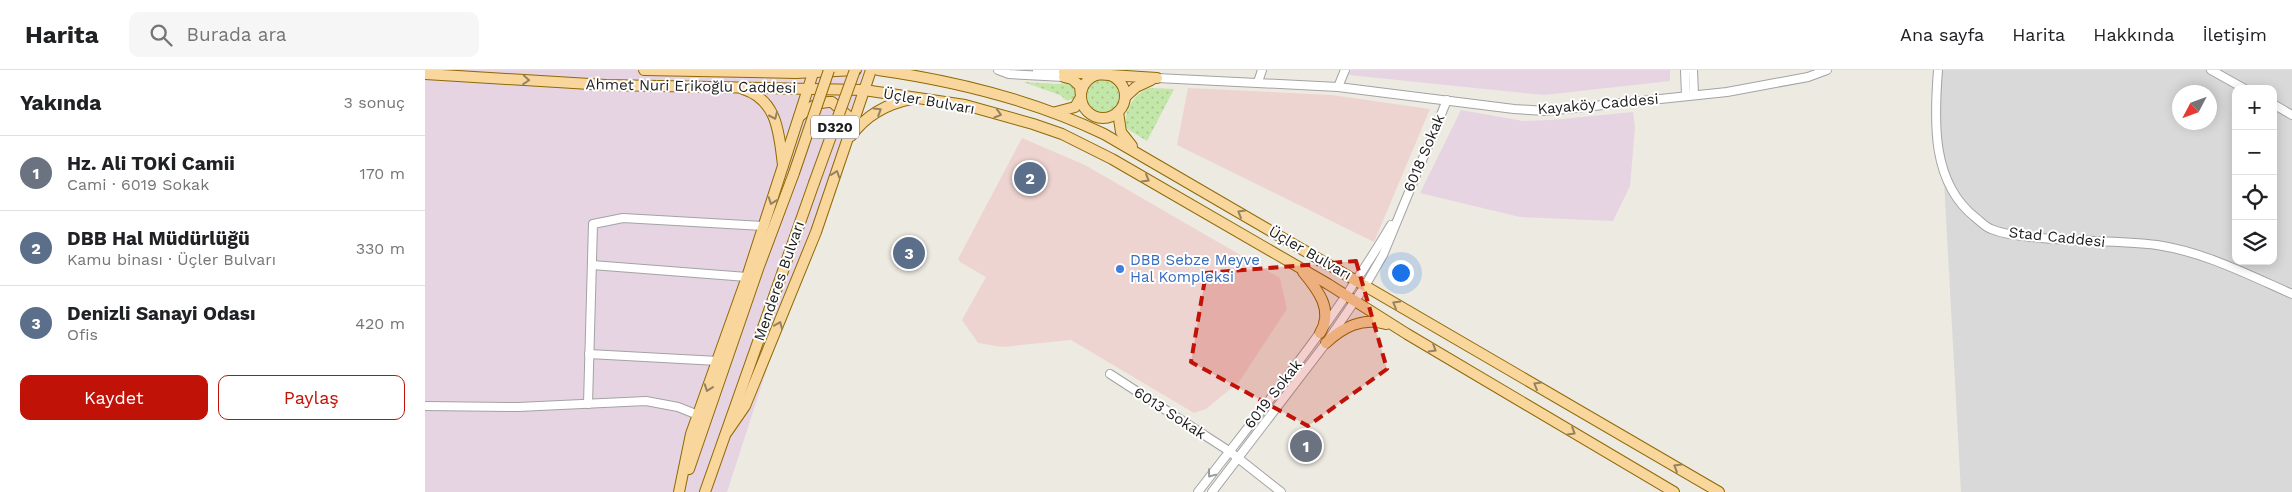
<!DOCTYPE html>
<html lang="tr">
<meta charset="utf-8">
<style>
body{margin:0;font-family:"Work Sans",sans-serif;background:#f6f6f6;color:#202124}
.controls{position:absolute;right:15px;top:15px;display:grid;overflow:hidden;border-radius:10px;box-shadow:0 2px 12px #0003}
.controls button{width:45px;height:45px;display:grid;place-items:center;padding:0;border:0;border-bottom:1px solid #e0e0e0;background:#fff;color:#202124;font:25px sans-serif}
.compass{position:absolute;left:1747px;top:15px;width:45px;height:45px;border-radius:50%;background:#fff;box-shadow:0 2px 12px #0003;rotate:229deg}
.you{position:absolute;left:975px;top:202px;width:18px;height:18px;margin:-12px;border:4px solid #fff;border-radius:50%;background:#1a73e8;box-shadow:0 0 0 8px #1a73e833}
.badge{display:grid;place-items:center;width:32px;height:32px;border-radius:50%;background:#c11207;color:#fff;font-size:16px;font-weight:700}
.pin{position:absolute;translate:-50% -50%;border:2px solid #fff;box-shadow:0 1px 5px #0006}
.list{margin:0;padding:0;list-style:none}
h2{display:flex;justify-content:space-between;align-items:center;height:65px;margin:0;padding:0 20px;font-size:21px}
h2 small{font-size:16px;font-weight:400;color:#757577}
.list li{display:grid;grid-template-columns:32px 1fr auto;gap:15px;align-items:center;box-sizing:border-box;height:75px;padding:0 20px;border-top:1px solid #e0e0e0}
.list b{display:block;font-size:19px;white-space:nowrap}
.list p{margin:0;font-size:16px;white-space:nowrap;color:#757577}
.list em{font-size:16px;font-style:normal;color:#757577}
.actions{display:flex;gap:10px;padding:15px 20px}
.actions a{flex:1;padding:11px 0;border:1px solid #c11207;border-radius:10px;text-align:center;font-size:18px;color:#c11207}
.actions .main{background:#c11207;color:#fff}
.icon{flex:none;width:28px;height:28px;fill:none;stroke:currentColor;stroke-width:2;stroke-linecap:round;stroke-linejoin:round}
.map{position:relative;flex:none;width:1867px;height:422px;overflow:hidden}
header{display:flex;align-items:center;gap:30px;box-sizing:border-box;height:70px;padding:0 25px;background:#fff;border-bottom:1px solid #e0e0e0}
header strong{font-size:24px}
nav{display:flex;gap:28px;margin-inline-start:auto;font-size:18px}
.search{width:350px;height:45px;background:#f6f6f6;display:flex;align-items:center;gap:12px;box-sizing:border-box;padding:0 18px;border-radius:10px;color:#757577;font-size:19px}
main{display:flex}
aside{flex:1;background:#fff}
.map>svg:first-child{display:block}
</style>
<header>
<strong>Harita</strong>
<div class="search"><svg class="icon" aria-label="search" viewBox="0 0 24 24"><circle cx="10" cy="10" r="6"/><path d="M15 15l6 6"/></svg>Burada ara</div>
<nav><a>Ana sayfa</a><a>Harita</a><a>Hakkında</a><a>İletişim</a></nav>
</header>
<main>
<aside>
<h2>Yakında<small>3 sonuç</small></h2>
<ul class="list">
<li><span class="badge" style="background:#6b7280">1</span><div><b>Hz. Ali TOKİ Camii</b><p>Cami · 6019 Sokak</p></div><em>170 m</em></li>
<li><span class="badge" style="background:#5c6f8a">2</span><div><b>DBB Hal Müdürlüğü</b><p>Kamu binası · Üçler Bulvarı</p></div><em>330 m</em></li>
<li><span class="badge" style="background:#5c6f8a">3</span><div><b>Denizli Sanayi Odası</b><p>Ofis</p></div><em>420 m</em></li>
</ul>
<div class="actions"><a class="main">Kaydet</a><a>Paylaş</a></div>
</aside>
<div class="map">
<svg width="1867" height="422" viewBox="0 0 1867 422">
<defs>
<pattern id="grass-dots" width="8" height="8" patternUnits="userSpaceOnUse" patternTransform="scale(1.25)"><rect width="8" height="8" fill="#c3e6a9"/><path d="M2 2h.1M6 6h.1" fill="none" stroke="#a7c591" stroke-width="1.8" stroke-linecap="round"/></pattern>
</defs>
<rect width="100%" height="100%" fill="#edeae2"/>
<path fill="#dad9d9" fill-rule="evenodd" d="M1513,0H1867V422H1536ZM1811,19H1848V191H1811ZM1754,22H1784V52H1754Z"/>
<g fill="#eed4d1">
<polygon points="763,18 907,25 1005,39 949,172 752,75"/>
<polygon points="597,68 660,95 855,208 862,239 814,312 781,339 769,343 646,270 577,277 553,273 537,250 561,207 535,192 533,189"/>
</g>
<g fill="#e6d4e2">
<polygon points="0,0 439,0 302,422 0,422"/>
<polygon points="926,0 1245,0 1245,11 1119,25 924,5"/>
<polygon points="1036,40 1098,51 1126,50 1208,42 1210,57 1205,116 1188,151 1095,147 995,123"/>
</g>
<g fill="url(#grass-dots)">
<circle cx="678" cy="26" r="16"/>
<polygon points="598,12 632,14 642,13 649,18 651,25 649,28 642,31 635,25"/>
<path d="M725,18L749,19L722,71L701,58C698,42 708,23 725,18Z"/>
</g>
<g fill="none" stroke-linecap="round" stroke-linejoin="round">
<defs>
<g id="minor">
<polyline points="573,0 584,4 639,7"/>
<polyline points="612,0 634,2"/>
<polyline points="1260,0 1261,25"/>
<polyline points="1268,0 1269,24"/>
<path d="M1513,0C1509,51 1506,113 1551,148C1555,151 1560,157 1566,159C1578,164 1594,166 1607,167C1648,172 1690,170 1732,175C1779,182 1824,205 1867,224"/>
<polyline points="1786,0 1820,19"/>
<polyline points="732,8 913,17 1089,39 1121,41 1302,22 1383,7 1402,0"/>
<polyline points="833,12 837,0"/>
<polyline points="913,17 920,0"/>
<polyline points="1848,34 1867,45"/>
<polyline points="167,195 322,207"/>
<polyline points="164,284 293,291"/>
<polyline points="685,304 804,381 856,422"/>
<polyline points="163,334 168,154 198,148 338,156"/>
<polyline points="0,336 93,337 221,331 253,337 278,347"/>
<path d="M773,422C840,335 910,250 966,155"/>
<polyline points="787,422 901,273 940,216 958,185 1022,30"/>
</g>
<g id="major">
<polyline points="219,0 371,3 431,0"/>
<path d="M453,0C531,11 608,30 679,64L1294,422"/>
<polyline points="639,2 732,8"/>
<polyline points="0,4 181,15 439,20 540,35 608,54 637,64 687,89 903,214 982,264 1249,422"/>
<circle cx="678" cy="26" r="22"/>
<path d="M318,19C353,30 354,64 358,95"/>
<polyline points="700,27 711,17 726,10"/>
<polyline points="631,42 650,37 656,27 655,16 647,9 639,7"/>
<polyline points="693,42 696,62 707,76"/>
<path d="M375,46C384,37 394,31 407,32L423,46L425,58"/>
<path d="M426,66C441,45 461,34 486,29"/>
<path d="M878,202C893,220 909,240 895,263"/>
<path d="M901,273C918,257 937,247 961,254"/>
<polyline points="302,362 320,336 391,162 446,0"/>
<polyline points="264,399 333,199 369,103"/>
<polyline points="254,422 266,364 322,207 389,0"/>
<polyline points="280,422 389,113"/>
</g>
</defs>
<use href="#minor" stroke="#a3a3a3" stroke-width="10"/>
<use href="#major" stroke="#8f6905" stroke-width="12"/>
<use href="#minor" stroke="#fff" stroke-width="8"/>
<use href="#major" stroke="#f8d69c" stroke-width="10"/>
<defs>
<g id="major-bridge">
<polyline points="369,103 404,0"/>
<polyline points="389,113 430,0"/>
</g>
</defs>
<use href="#major-bridge" stroke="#8f6905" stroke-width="12" stroke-linecap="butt"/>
<use href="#major-bridge" stroke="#f8d69c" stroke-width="10"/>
</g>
<defs><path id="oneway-chevron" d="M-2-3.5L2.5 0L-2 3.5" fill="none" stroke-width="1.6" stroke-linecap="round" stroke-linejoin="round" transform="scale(1.25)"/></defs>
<g stroke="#958262">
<use href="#oneway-chevron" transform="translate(101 10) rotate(4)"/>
<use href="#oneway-chevron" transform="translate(453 41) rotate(-32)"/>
<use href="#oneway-chevron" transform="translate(573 44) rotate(16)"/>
<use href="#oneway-chevron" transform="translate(349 46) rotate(66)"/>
<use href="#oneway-chevron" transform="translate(411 104) rotate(-71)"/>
<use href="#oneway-chevron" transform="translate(721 109) rotate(30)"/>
<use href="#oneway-chevron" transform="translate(347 131) rotate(110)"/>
<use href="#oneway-chevron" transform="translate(816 143) rotate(-150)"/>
<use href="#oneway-chevron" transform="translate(971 234) rotate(-150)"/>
<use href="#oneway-chevron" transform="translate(354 255) rotate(-68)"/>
<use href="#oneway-chevron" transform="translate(1008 279) rotate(31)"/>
<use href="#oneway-chevron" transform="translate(1112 315) rotate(-150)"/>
<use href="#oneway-chevron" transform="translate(283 318) rotate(110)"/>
<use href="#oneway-chevron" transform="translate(1147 362) rotate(31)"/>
<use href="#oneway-chevron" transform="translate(1252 397) rotate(-149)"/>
</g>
<use stroke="#999" href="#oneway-chevron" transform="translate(786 404) rotate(127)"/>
<path fill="#c11207" fill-opacity="0.2" stroke="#c11207" stroke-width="4" stroke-dasharray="10 6" stroke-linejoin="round" d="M931,191L962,299L883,356L766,292L781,203Z"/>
<circle fill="#3f7fe0" stroke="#fff" stroke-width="2" cx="695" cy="199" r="5"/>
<g text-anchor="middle" stroke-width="4" stroke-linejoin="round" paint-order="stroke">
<rect fill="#fff" stroke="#606060" stroke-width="1" x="386" y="45.5" width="48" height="23" rx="4"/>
<g font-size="14" font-weight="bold" fill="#1c1c1c">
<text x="410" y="62">D320</text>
</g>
<g font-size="15" fill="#1c1c1c" stroke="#fff">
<text transform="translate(266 16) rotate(1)" y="5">Ahmet Nuri Erikoğlu Caddesi</text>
<text transform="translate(504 31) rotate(10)" y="5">Üçler Bulvarı</text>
<text transform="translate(1173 34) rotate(-5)" y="5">Kayaköy Caddesi</text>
<text transform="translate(999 83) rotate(-67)" y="5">6018 Sokak</text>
<text transform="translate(1632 167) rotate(6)" y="5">Stad Caddesi</text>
<text transform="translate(885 183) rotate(30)" y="5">Üçler Bulvarı</text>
<text transform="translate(354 211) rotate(-71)" y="5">Menderes Bulvarı</text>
<text transform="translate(848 324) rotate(-52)" y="5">6019 Sokak</text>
<text transform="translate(745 343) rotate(33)" y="5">6013 Sokak</text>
</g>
<g font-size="15" fill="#366cbe" stroke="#fff" text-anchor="start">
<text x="705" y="195">DBB Sebze Meyve<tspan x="705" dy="17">Hal Kompleksi</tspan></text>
</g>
</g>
</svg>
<div class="controls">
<button>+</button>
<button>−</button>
<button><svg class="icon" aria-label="locate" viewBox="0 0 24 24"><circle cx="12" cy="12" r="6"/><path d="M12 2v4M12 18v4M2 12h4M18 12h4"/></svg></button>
<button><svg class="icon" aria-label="layers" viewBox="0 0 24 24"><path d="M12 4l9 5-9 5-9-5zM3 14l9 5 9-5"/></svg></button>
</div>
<svg class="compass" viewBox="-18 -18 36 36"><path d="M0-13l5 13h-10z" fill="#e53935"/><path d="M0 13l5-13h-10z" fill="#757577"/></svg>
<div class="you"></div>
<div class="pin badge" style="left:881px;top:376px;background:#6b7280">1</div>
<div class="pin badge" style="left:605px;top:108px;background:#5c6f8a">2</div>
<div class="pin badge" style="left:484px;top:183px;background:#5c6f8a">3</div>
</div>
</main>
